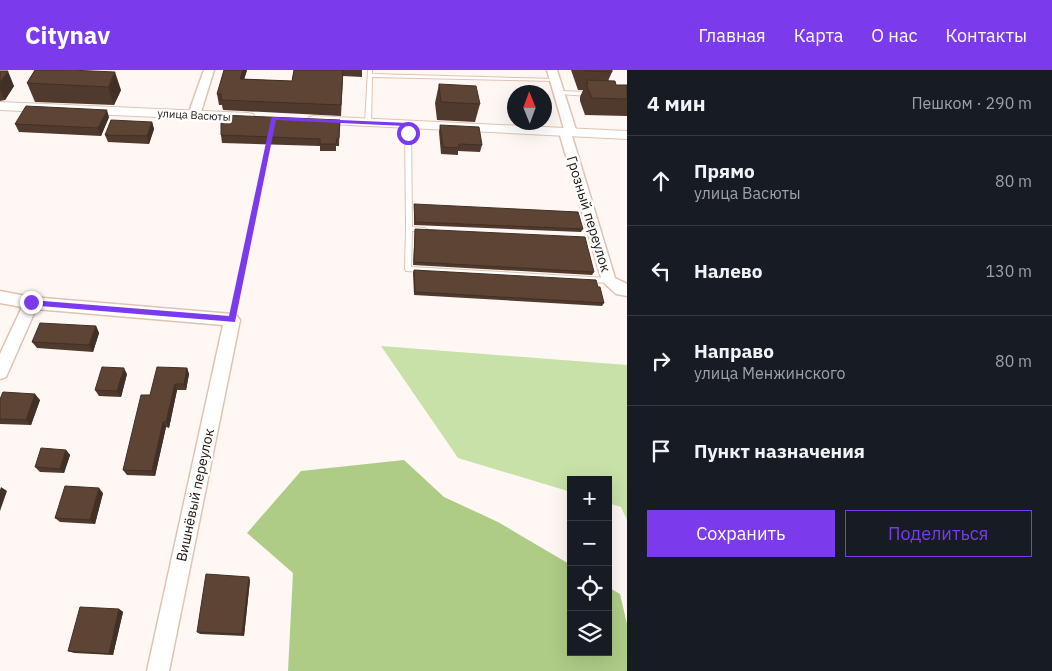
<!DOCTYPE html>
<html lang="ru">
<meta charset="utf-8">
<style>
body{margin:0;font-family:"IBM Plex Sans",sans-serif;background:#20242c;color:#f1f3f6}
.controls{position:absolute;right:15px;bottom:15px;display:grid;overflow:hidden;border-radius:0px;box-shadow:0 5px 20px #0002}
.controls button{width:45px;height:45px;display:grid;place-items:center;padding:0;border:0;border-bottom:1px solid #363941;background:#171b24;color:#f1f3f6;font:25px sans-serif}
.compass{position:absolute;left:507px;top:15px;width:45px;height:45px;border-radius:50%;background:#171b24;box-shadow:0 5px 20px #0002;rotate:359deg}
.stop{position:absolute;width:15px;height:15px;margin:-11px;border:4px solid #7c3aed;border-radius:50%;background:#fff}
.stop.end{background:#7c3aed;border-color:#fff;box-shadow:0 1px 5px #0008}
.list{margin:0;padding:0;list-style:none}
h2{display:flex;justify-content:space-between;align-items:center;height:65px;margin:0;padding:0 20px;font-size:21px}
h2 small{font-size:16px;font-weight:400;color:#9ea1a6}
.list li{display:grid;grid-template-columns:32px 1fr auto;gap:15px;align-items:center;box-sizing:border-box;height:90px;padding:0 20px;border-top:1px solid #363941}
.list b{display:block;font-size:19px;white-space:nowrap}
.list p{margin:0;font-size:16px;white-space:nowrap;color:#9ea1a6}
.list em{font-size:16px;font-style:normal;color:#9ea1a6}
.actions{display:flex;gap:10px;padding:15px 20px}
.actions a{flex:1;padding:11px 0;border:1px solid #7c3aed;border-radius:0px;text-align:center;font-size:18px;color:#7c3aed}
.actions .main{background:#7c3aed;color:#fff}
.icon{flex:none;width:28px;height:28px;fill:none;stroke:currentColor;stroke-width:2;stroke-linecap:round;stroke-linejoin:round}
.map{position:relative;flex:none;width:627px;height:601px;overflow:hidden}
header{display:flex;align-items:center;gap:30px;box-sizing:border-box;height:70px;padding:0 25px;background:#7c3aed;color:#fff}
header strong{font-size:24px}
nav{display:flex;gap:28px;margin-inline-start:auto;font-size:18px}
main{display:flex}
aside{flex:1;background:#171b24}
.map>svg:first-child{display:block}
</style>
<header>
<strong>Citynav</strong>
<nav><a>Главная</a><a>Карта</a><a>О нас</a><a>Контакты</a></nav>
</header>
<main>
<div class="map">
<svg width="627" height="601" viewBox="0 0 627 601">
<rect width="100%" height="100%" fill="#fef7f4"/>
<polygon fill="#c8e1a8" points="381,276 627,295 627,450 621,437 608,433 608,410 571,410 571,422 458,388"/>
<polygon fill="#aecc86" points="404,390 444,427 498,452 571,495 571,582 608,582 608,517 620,524 627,554 627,601 288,601 293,503 247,463 301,401"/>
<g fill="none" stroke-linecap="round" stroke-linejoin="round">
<defs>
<g id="service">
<polygon points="368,0 372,0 372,4 555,9 557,10 555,11 372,7 371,53 368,55 365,53"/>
<polygon points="560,21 590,22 593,24 590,26 558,24 558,22"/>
<polygon points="408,52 411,54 412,157 425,158 428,160 425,162 412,161 411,197 609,208 612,211 611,213 406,201 405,199 406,159 405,54"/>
</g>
<g id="minor">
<polygon points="204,0 214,0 200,45 194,48 188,45"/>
<polygon points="547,0 557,0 577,63 572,66 615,208 627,214 627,226 616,224 602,211 559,62 564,59"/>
<polygon points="0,221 31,227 232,244 237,246 240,250 169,601 147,601 223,255 36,239 6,307 0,309 0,284 22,237 0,233"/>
</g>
<g id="tertiary">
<polygon points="0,32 248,43 253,44 255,47 253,50 248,51 0,40"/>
<polygon points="314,46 627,61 627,69 309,53 307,50 309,47"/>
</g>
</defs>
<use href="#service" stroke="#e0c2b0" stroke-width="2"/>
<use href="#minor" stroke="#e0c2b0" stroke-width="3"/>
<use href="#tertiary" stroke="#e0c2b0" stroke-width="2"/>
<polyline stroke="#99908b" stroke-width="2.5" stroke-dasharray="2.5 2.5" stroke-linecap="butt" points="252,155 269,71"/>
<polyline stroke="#99908b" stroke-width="3" stroke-dasharray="4 4" stroke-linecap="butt" points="235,237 252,153"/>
<use href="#service" fill="#fff" fill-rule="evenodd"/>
<use href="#minor" fill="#fff" fill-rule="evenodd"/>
<use href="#tertiary" fill="#fff" fill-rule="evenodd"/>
</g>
<g fill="#503a2e">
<polygon points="35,0 121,20 114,35 35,32 27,13"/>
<polygon points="220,0 247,0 244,9 292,11 294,0 362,0 362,7 343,6 341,46 223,40 222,35 219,35 217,24 224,0"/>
<polygon points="571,0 612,0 612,2 608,11 616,15 627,15 627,46 585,45 580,31 580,27 583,20 578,20"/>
<polygon points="0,1 14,16 5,30 0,31"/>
<polygon points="439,14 480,34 475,52 437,50 435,33"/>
<polygon points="109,47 101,66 19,62 15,54"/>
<polygon points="340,50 339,76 336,76 336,81 320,81 320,76 222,73 221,65"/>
<polygon points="152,52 154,59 149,74 108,72 105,65"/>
<polygon points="440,55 482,75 480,82 458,81 458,85 441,84 439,62"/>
<polygon points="414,134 583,159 581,162 414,155"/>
<polygon points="415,159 594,202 592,205 413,195"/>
<polygon points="414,200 598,217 604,233 602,236 414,225 413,203"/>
<polygon points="96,256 99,263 93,282 37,278 32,272"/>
<polygon points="187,298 189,304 186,320 177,320 169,358 166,357 155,406 127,405 123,400 150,325"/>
<polygon points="127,304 121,327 99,326 95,320"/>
<polygon points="0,329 40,330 31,355 0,354"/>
<polygon points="66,380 70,385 64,403 40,402 35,397"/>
<polygon points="103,423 95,454 60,452 55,448"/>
<polygon points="250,510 244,566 200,564 197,562"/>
<polygon points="119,539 123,542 113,585 74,583 68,581"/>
</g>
<g fill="#413025">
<polygon points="243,0 247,0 241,20 240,9"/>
<polygon points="8,1 14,16 5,30 0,20 0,13"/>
<polygon points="115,2 121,20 114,35 108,17"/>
<polygon points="107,40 109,47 101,66 98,58"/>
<polygon points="152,52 154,59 149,74 147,66"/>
<polygon points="96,256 99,263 93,282 89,275"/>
<polygon points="124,298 127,304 121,327 117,321"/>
<polygon points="187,298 189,304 186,320 184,314"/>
<polygon points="175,314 177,320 169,358 166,352"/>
<polygon points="35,324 40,330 31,355 26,350"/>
<polygon points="163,352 166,357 155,406 152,401"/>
<polygon points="66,380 70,385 64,403 60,399"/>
<polygon points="1,417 7,421 0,441 0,420"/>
<polygon points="99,418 103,423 95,454 90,450"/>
<polygon points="249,507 250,510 244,566 242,564"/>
<polygon points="119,539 123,542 113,585 109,584"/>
</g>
<g fill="#5d4435" stroke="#413025">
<polygon points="35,0 69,0 115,2 108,17 27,13"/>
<polygon points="224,0 243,0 240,9 292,11 294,0 343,0 341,35 221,30 221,24 217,24"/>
<polygon points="585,0 612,0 612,2 585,1"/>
<polygon points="0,1 8,1 0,13"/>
<polygon points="587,10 615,11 616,15 627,15 627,29 592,28 586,14 588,14"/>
<polygon points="439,14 476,16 480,34 441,32"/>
<polygon points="26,36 107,40 98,58 15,54"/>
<polygon points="221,45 340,50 339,68 337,68 336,74 320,74 320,69 221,65"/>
<polygon points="111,50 152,52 147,66 105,65"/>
<polygon points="440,55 479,57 482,75 459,74 459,78 443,77"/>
<polygon points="414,134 578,142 583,159 415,152"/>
<polygon points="415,159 585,167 594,202 414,192"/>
<polygon points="414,200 596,210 598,217 600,217 604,233 415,222"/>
<polygon points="40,253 96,256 89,275 32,272"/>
<polygon points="102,297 124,298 117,321 95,320"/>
<polygon points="157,297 187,298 184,314 175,314 166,352 163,352 152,401 123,400 141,325 150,325"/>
<polygon points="3,322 35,324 26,350 0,349 0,329"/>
<polygon points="41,378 66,380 60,399 35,397"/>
<polygon points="65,416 99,418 90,450 55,448"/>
<polygon points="206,504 249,507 242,564 197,562"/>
<polygon points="80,537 119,539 109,584 68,581"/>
</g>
<polygon fill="#7c3aed" points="273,47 408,53 411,54 411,63 406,64 405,56 276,50 235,252 28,235 28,230 31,230 229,246 271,49"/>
<g text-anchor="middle" stroke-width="5" stroke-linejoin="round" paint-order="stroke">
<g font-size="11" fill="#1b110a" stroke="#fff">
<text transform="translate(194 45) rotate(3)" y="4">улица Васюты</text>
</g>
<g font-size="14" fill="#1b110a" stroke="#fff">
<text transform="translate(589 144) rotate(73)" y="5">Грозный переулок</text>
<text transform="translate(195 425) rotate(-78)" y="5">Вишнёвый переулок</text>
</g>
</g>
</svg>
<div class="controls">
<button>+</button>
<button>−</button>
<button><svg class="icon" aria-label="locate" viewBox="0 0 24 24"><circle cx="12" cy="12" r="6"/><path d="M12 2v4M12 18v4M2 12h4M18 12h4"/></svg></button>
<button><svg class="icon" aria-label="layers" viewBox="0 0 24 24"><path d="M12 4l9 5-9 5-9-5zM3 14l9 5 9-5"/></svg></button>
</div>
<svg class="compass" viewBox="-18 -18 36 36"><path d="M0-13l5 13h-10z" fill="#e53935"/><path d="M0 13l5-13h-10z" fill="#9ea1a6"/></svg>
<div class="stop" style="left:408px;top:63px"></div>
<div class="stop end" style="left:31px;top:232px"></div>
</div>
<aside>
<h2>4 мин<small>Пешком · 290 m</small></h2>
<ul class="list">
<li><svg class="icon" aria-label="ahead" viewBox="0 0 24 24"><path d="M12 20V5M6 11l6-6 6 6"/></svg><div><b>Прямо</b><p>улица Васюты</p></div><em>80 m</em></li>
<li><svg class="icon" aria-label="left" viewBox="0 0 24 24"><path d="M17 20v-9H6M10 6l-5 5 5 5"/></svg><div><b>Налево</b></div><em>130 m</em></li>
<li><svg class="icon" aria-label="right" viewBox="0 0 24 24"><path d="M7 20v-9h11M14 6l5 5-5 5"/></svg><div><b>Направо</b><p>улица Менжинского</p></div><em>80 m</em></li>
<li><svg class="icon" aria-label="arrive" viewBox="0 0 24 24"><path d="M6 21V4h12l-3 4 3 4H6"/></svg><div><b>Пункт назначения</b></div></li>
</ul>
<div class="actions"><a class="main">Сохранить</a><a>Поделиться</a></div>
</aside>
</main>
